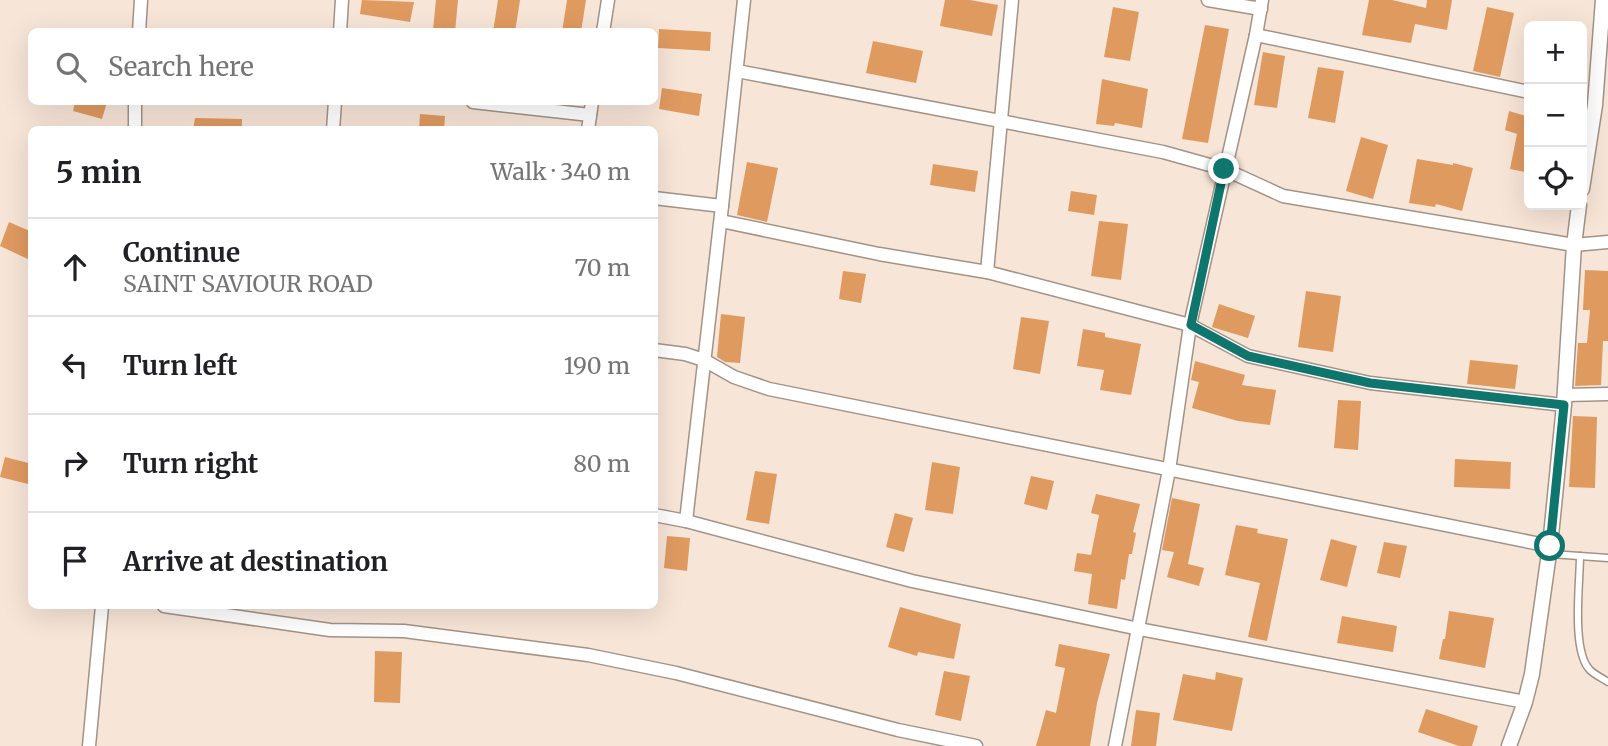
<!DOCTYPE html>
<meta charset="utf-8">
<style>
body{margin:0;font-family:Merriweather,serif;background:#f6f6f6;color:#202124}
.controls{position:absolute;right:21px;top:21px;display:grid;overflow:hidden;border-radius:10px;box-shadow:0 7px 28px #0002}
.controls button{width:63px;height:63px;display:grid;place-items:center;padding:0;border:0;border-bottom:2px solid #e0e0e0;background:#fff;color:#202124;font:35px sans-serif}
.stop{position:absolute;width:21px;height:21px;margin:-16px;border:5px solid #0f766e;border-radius:50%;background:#fff}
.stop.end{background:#0f766e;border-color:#fff;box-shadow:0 2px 7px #0008}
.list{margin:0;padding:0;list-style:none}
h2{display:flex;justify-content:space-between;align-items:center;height:91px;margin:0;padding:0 28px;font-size:30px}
h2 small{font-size:23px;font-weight:400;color:#757577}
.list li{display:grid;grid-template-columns:46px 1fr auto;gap:21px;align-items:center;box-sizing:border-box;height:98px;padding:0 28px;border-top:2px solid #e0e0e0}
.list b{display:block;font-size:26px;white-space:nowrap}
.list p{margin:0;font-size:23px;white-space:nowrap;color:#757577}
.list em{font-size:23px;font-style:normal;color:#757577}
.icon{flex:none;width:38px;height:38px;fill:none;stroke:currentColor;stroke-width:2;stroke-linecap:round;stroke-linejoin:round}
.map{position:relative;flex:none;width:1608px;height:746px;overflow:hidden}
.search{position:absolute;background:#fff;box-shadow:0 7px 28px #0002;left:28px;top:28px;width:630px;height:77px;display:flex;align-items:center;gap:18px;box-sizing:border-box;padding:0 24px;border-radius:10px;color:#757577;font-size:26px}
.panel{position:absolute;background:#fff;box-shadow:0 7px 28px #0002;left:28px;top:126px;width:630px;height:483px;border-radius:10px}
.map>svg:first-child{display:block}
</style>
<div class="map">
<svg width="1608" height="746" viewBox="0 0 1608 746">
<rect width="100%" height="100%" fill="#f7e5d7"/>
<g fill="#df9a60">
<polygon points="362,0 414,2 410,22 360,14"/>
<polygon points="436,0 458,0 455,32 433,30"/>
<polygon points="498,0 520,0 515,32 493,32"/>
<polygon points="567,0 586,0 581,32 562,32"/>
<polygon points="945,0 970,0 998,5 992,36 940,26"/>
<polygon points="1369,0 1392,0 1426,8 1427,0 1452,0 1447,30 1415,24 1411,43 1362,35"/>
<polygon points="1113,7 1139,12 1130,61 1104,57"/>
<polygon points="1487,7 1514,13 1500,77 1473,71"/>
<polygon points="1205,25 1229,29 1208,143 1182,139"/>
<polygon points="659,29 711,32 710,51 658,48"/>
<polygon points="873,41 923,51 916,83 866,73"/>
<polygon points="1263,52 1285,56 1277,108 1254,105"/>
<polygon points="1318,67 1344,71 1335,123 1308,118"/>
<polygon points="1102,79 1148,89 1142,128 1115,123 1114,126 1096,124"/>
<polygon points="662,88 702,94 699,116 659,109"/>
<polygon points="75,102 107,102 102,119 73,111"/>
<polygon points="1509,111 1529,117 1529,173 1510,169 1517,134 1505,130"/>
<polygon points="420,114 445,116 444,130 419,130"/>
<polygon points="195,118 242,119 242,130 193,130"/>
<polygon points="1361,137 1388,145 1373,199 1346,191"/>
<polygon points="1417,159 1453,165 1453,163 1473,168 1462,211 1436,204 1435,207 1409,203"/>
<polygon points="747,162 778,168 767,222 737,215"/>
<polygon points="933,164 978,171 975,192 930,185"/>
<polygon points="1071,191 1097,195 1094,215 1068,211"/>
<polygon points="1099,221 1128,224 1121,280 1091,276"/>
<polygon points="9,222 32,232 32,261 0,246"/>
<polygon points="1585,270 1608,271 1608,341 1603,341 1601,385 1575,386 1578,343 1587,343 1590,310 1583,310"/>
<polygon points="843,271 866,274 861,303 839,299"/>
<polygon points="1306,291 1341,296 1333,352 1298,347"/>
<polygon points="1219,304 1255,316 1248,338 1212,327"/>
<polygon points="721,314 745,317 740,363 725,362 717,357"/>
<polygon points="1021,317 1049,321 1040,374 1013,369"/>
<polygon points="1083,329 1105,333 1105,337 1141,344 1131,395 1100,390 1104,370 1077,366"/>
<polygon points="1470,360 1518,365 1515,389 1467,384"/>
<polygon points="1195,361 1245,375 1242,385 1276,390 1270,425 1238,421 1192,408 1199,382 1191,380"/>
<polygon points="1338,400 1361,401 1358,450 1334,448"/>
<polygon points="1573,416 1597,417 1595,488 1569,487"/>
<polygon points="5,457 32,464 32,485 0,477"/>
<polygon points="1455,459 1511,462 1510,489 1454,487"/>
<polygon points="932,462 960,467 953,514 925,510"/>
<polygon points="755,471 777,474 769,524 746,520"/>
<polygon points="1031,476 1054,481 1047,510 1024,504"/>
<polygon points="1096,494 1140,504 1133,532 1136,533 1132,554 1129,554 1125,580 1121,579 1117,609 1088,604 1092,574 1074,571 1077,553 1091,555 1099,515 1091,513"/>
<polygon points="1172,498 1200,504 1188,564 1204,568 1199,586 1167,577 1174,552 1162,550"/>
<polygon points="895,513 913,518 904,552 886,547"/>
<polygon points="1236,525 1258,529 1257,533 1288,539 1267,641 1248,637 1260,583 1225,575"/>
<polygon points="667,536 690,538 687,571 664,568"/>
<polygon points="1331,539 1357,546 1347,587 1320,580"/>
<polygon points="1384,542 1407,546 1400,578 1377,573"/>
<polygon points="900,607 961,624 954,659 918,652 917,656 888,647"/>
<polygon points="1449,611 1494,618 1485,668 1439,659 1443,639 1445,639"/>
<polygon points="1342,616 1397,626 1393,652 1337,643"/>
<polygon points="1059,644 1110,654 1097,703 1090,746 1036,746 1046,710 1056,713 1065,668 1055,666"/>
<polygon points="375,651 402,652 400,703 374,702"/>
<polygon points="944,671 970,676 961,721 935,715"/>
<polygon points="1216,672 1243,678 1232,731 1173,720 1183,674 1215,680"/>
<polygon points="1426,709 1478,726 1472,746 1459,746 1418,732"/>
<polygon points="1136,710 1160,713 1156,746 1131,746"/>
</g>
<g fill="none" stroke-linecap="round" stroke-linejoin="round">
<defs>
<g id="service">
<polyline points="1551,554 1608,558"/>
<path d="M1580,556C1580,582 1571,651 1590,670C1595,675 1602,678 1608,682"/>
</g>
<g id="minor">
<polyline points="1208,0 1261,9"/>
<polyline points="139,32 141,0"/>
<polyline points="340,32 342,0"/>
<polyline points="603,32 608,0"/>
<polyline points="1256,35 1529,92"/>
<polyline points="737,71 1163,152 1224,169 1283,196 1574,245 1608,242"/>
<polyline points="135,102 135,130"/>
<polyline points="473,102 590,115"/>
<polyline points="333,130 335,102"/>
<polyline points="588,130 592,102"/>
<polyline points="654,198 722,206"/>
<polyline points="721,221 879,254 987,272 1190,325 1248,356 1370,383 1564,405"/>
<polyline points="987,272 1012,0"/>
<polyline points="654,350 685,354 704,360 734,377 769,389 1550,546"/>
<polyline points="1565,395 1608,394"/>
<polyline points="654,515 686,521 912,581 1139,629 1525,702"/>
<polyline points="686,521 722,206 744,0"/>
<polyline points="164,606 330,630 404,631 588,655 676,673 898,730 976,746"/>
<polyline points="89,746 102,606"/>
<polyline points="1115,746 1169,470 1190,325 1256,35 1262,0"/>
</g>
<g id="tertiary">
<polyline points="1582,189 1595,105 1603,0"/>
<polyline points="1509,746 1525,702 1532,674 1550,546 1564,405 1574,245 1579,205"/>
</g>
</defs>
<use href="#service" stroke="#a39386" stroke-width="9"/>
<use href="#minor" stroke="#a39386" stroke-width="15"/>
<use href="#tertiary" stroke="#a39386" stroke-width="17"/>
<use href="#service" stroke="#fff" stroke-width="6"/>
<use href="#minor" stroke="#fff" stroke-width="12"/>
<use href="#tertiary" stroke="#fff" stroke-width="14"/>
</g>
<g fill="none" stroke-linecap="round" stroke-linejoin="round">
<polyline stroke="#0f766e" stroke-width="9" points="1224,169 1191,325 1248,356 1370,383 1564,405 1550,546"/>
</g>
</svg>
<div class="controls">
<button>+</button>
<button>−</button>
<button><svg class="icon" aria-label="locate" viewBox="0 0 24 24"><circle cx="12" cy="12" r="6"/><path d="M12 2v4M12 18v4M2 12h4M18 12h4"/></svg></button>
</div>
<div class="stop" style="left:1550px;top:546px"></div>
<div class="stop end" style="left:1224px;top:169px"></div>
<div class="search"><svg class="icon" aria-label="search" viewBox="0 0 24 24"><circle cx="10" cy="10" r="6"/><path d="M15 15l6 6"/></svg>Search here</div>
<section class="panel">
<h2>5 min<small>Walk · 340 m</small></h2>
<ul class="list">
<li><svg class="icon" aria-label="ahead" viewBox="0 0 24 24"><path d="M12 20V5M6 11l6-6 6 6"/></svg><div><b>Continue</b><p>SAINT SAVIOUR ROAD</p></div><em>70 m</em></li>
<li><svg class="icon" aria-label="left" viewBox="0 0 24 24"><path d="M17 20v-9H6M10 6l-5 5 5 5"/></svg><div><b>Turn left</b></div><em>190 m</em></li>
<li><svg class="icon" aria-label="right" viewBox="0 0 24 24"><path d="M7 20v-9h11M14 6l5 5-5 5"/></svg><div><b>Turn right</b></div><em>80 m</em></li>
<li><svg class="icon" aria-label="arrive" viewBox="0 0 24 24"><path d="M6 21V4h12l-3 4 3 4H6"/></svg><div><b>Arrive at destination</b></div></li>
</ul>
</section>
</div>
